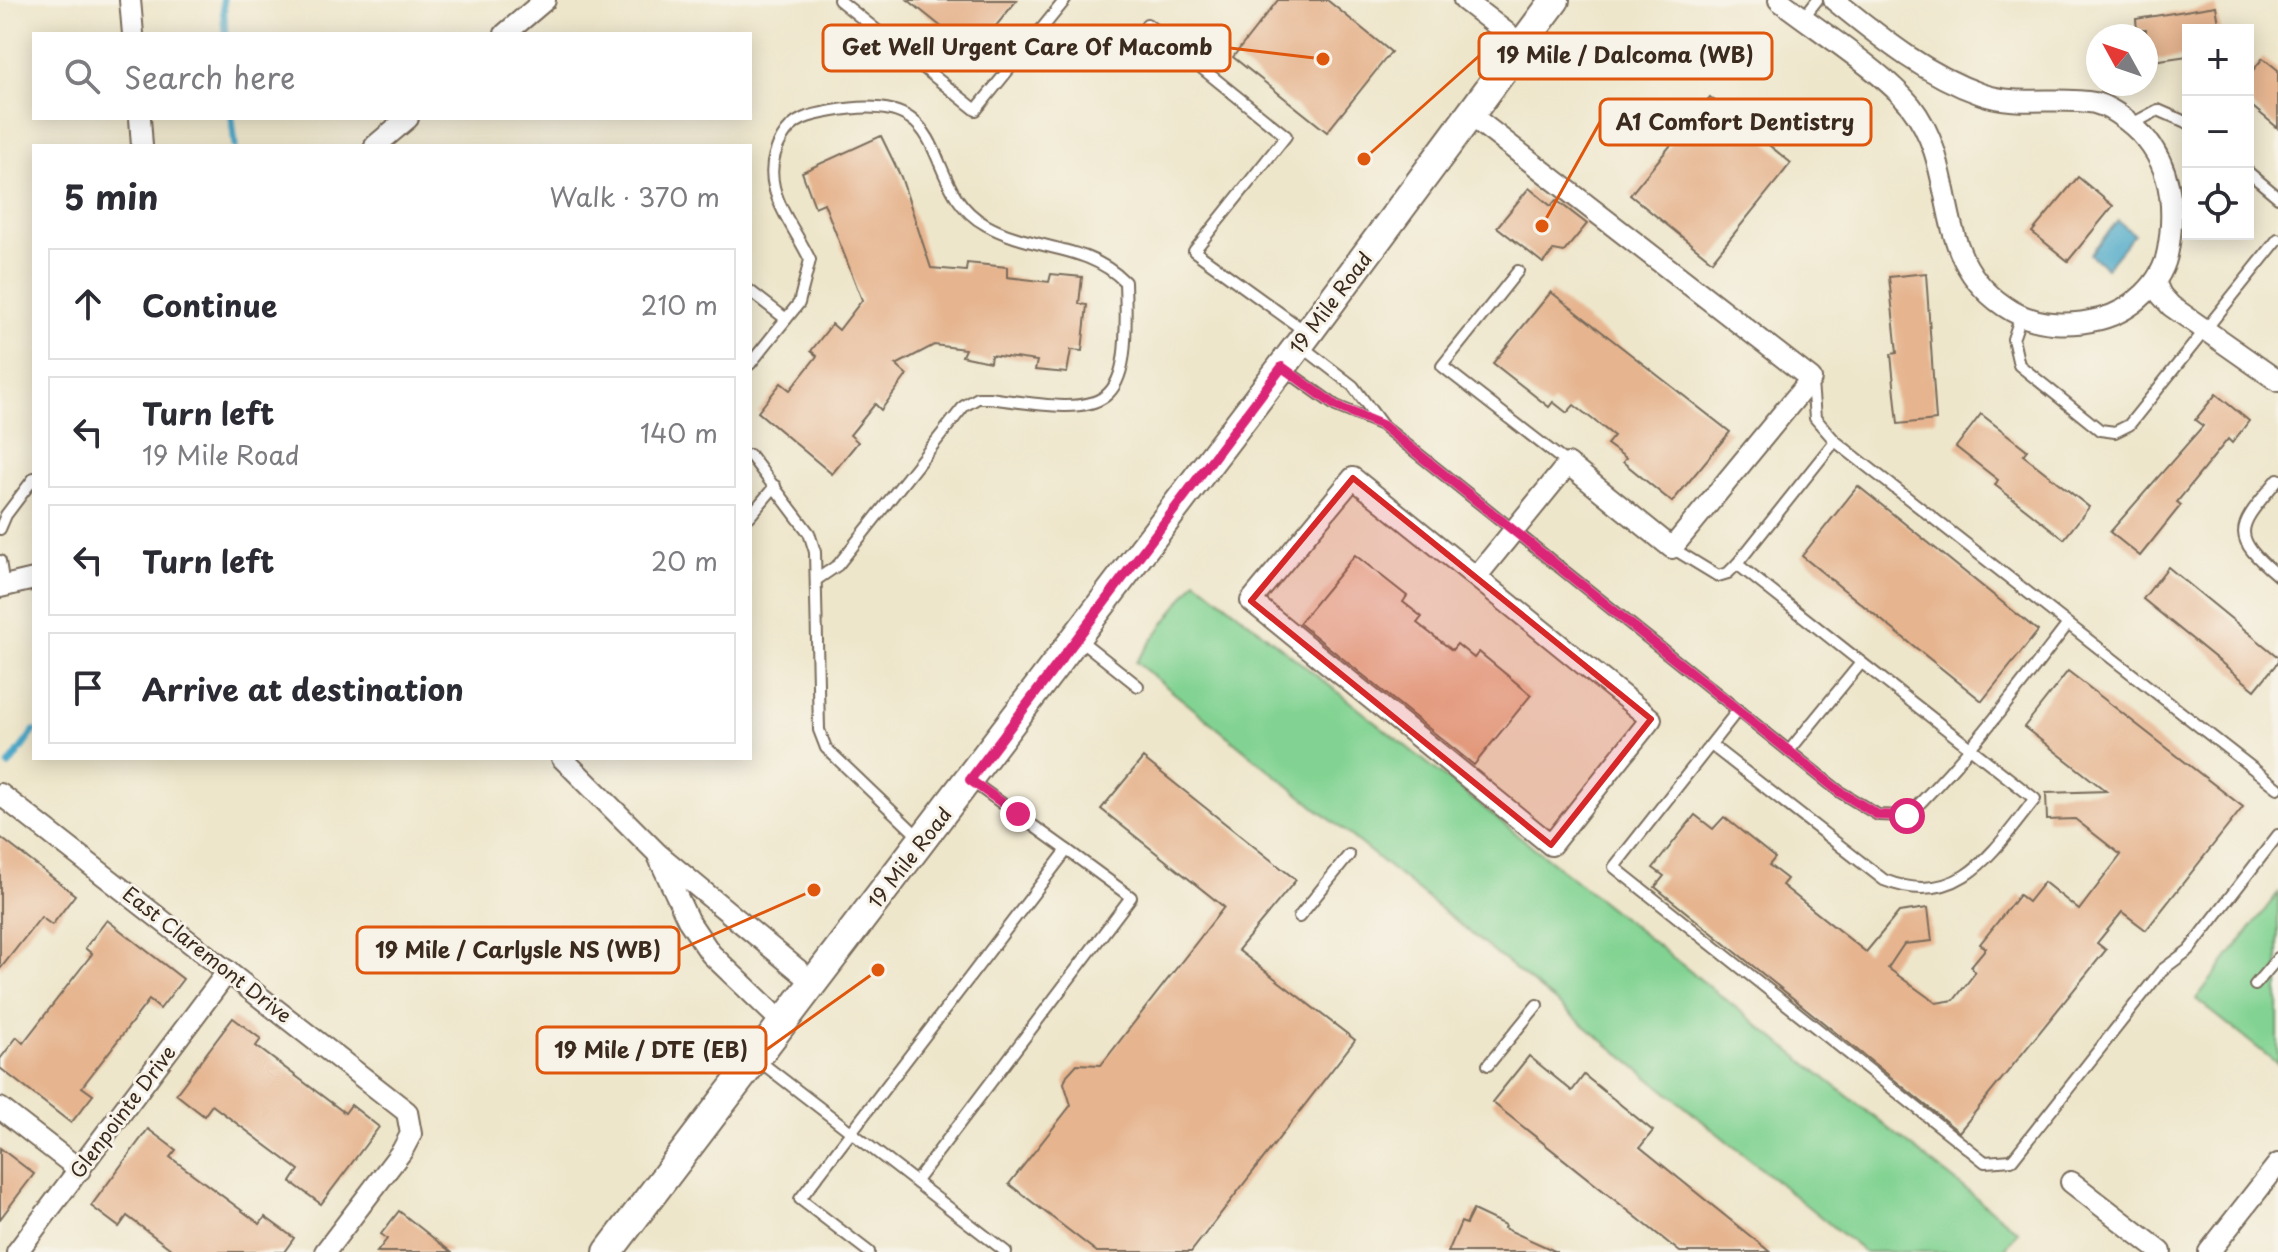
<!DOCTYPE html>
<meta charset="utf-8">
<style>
body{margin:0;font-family:"Playpen Sans",sans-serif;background:#f7f7f7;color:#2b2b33}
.controls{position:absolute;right:24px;top:24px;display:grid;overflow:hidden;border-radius:0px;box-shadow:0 4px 20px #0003}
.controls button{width:72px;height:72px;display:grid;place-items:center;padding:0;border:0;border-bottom:2px solid #e1e1e2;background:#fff;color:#2b2b33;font:40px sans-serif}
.compass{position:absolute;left:2086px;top:24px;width:72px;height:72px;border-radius:50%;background:#fff;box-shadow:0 4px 20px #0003;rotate:310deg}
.stop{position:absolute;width:24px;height:24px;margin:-18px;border:6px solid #db2777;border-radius:50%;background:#fff}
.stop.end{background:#db2777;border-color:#fff;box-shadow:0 2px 8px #0008}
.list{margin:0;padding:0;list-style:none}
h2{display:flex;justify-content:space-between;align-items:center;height:104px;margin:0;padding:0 32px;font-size:34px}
h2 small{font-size:26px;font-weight:400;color:#7c7c81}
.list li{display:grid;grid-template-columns:52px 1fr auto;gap:24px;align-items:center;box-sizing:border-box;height:112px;margin:0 16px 16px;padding:0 16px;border:2px solid #e1e1e2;border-radius:0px}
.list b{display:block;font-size:30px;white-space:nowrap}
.list p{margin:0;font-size:26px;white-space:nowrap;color:#7c7c81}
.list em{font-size:26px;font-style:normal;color:#7c7c81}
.icon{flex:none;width:44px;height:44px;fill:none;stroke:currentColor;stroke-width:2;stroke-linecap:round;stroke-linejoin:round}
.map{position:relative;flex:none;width:2278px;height:1252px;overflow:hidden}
.search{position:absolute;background:#fff;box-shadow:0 4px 20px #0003;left:32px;top:32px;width:720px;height:88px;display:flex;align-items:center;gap:20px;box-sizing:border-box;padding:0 28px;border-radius:0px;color:#7c7c81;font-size:30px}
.panel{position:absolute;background:#fff;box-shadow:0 4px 20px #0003;left:32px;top:144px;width:720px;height:616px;border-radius:0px}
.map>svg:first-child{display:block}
</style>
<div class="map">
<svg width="2278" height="1252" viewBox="0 0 2278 1252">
<rect width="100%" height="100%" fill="#f7f3e8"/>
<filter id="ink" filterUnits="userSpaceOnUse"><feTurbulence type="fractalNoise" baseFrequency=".0125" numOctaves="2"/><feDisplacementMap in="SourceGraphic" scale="16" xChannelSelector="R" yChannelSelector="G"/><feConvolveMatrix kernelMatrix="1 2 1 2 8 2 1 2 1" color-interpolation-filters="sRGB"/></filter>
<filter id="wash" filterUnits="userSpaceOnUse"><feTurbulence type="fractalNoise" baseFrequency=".006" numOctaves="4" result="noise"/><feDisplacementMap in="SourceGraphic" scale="32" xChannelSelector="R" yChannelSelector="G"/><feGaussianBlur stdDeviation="1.8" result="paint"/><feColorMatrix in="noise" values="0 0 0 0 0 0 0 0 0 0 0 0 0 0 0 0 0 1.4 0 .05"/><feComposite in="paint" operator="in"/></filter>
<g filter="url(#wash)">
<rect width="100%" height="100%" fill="#eee6cb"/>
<g fill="#82d393" stroke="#5e7e58" stroke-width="2">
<polygon points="1196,580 2018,1231 2003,1252 1864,1252 1136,662"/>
<polygon points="2278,893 2278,1064 2196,999"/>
</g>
<polygon fill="#49a7c8" stroke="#426873" stroke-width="2" points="2118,221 2134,234 2106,268 2090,254"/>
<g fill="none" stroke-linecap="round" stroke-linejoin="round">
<g stroke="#49a7c8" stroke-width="7">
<polyline points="223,0 225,34"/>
<polyline points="232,118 235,146"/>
<polyline points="9,765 34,731"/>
</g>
</g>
<g id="blocks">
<g fill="#e6b590">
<polygon points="908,0 1017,0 974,53"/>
<polygon points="1278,0 1327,0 1391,52 1327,132 1233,57"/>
<polygon points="2216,6 2220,30 2188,30 2188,56 2146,62 2146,30 2137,30 2136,19"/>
<polygon points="2263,58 2278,70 2278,128 2248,103 2248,76"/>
<polygon points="1710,97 1791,163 1712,261 1630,195"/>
<polygon points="881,136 901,177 931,268 966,271 967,263 1007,267 1007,277 1049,282 1051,274 1082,277 1079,304 1087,305 1082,351 1071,350 1067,373 1035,370 1037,361 991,355 990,362 962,356 965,349 934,345 896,365 907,375 881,410 875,404 850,435 858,442 832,474 758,412 781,383 790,390 817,356 811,351 832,324 839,330 862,300 824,203 815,207 802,172"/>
<polygon points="2078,177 2113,206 2068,261 2032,232"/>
<polygon points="1529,188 1551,206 1556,200 1587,224 1564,252 1554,250 1543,263 1497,227"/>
<polygon points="1926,273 1936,420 1898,424 1891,354 1897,353 1889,277"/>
<polygon points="1551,292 1730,432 1672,502 1623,462 1626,458 1607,444 1614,436 1574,405 1567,413 1553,402 1549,407 1493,363"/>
<polygon points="2216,394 2249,421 2232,443 2228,439 2177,502 2181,505 2140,556 2110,532 2203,426 2195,420"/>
<polygon points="1981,414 2027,450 2023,455 2089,507 2064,539 1995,485 1998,480 1956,447"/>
<polygon points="1858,486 2038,631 1982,701 1802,556"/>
<polygon points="1355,555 1407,596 1403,602 1422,617 1417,623 1452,650 1457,644 1474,658 1479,652 1531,695 1474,765 1299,623"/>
<polygon points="2168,567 2278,657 2278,662 2255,690 2143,599"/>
<polygon points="2068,671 2243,807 2146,930 2122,912 2097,943 2106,950 1959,1132 1655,887 1664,876 1653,868 1695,815 1713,829 1724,817 1775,858 1769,865 1787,879 1782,885 1866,952 1899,912 1928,908 1932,941 1904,944 1888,968 1936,1003 1954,1000 1975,973 1971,966 1986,948 1980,944 2019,895 2028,902 2044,882 2079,910 2121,855 2075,819 2047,820 2046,793 2106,791 2024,727"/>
<polygon points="1143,758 1296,880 1238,950 1355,1040 1191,1252 1097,1252 1009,1184 1071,1105 1064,1083 1067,1075 1077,1064 1101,1065 1224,907 1101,809"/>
<polygon points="0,837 75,895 52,925 41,917 0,969"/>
<polygon points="107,920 183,979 160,1009 149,1000 82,1087 93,1095 71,1123 0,1068 0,1059 17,1037 23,1043 92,954 85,948"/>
<polygon points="233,1018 261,1039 256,1046 345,1113 351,1105 379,1127 321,1204 291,1182 299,1170 212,1105 204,1116 176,1094"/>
<polygon points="1529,1056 1572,1091 1584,1075 1653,1131 1640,1147 1770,1252 1680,1252 1492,1102"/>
<polygon points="148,1129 176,1150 170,1157 260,1224 265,1217 294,1238 284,1252 175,1252 127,1216 119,1227 91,1206"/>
<polygon points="0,1148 34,1174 0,1219"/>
<polygon points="1473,1210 1505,1225 1504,1228 1557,1252 1448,1252 1461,1222 1466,1224"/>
<polygon points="399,1211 451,1252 377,1252 387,1239 381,1234"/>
</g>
</g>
</g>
<g filter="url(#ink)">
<use href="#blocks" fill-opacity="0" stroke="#7a6c5b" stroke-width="2"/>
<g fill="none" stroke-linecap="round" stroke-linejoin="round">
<defs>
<g id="lane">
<polyline points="839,0 976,110 1065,0"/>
<polyline points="1803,18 1817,0"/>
<polyline points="1147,24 1286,136 1194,251 1306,332"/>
<polyline points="2132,124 2158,110 2188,123"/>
<polyline points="2248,172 2278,197"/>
<polyline points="1518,271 1442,366 1568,464"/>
<polyline points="750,291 786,319"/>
<polyline points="2021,316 2013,339 2019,365 2100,430 2115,432 2129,425 2278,239"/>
<path d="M1300,345L1353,386L1382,425L1840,792L1878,815L1907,816C1967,758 2017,690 2068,624L1835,441L1737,564C1836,643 1935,720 2035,799C1993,851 1960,910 1884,880L1711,745"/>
<path d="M750,364L799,303L810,260C790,218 755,184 782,138C794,118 810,115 833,111C961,87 916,186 986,225C1032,251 1087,243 1125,282C1130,413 1113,416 990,398H978L964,406L838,565L816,580"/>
<polyline points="1284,369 1336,406 1380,424"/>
<polyline points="1812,383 1815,418 1835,441"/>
<polyline points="750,455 809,533 815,552 819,730 826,748 919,837"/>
<path d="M2278,479C2240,526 2226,533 2278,576"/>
<polyline points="750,516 775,486"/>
<polyline points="0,529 6,515 34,478"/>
<polyline points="1672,548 1718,576 1728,573 1737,564"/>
<polyline points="0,561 4,586"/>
<polyline points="2068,624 2278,788"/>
<polyline points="1079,639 1138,686"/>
<polyline points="1738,710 1614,867 1985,1162 2012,1160 2162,970 2189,950 2278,835"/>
<polyline points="1789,751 1861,663"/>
<polyline points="971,781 1067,850"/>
<polyline points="1299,917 1349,855"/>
<polyline points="2255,985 2278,958"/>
<polyline points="758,1060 1006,1252"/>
<polyline points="1488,1065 1537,1005"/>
<polyline points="869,1252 800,1199 1067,850 1131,897 916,1181"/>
</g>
<g id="street">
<polyline points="130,0 133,34"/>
<polyline points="1464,0 1521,44"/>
<path d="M1779,0C1815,28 1885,73 1911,106C1963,173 1927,261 2012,311C2038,326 2072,326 2100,319C2132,311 2163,283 2168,250C2177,199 2169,153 2126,120C2117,113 2107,106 2095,103C2057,96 2018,107 1981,94C1924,74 1880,37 1834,0"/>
<polyline points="505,34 545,0"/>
<polyline points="1468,113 1811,379 1672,548 1568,464 1476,577 1651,719 1551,845 1251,601 1353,478 1476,577"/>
<polyline points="140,118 142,146"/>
<polyline points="375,146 408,118"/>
<polyline points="2155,282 2161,295 2171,306 2278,381"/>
<polyline points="0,587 34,579"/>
<polyline points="562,758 658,854 814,983"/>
<polyline points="0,794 407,1112 411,1134 402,1151 325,1252"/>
<polyline points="659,858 688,920 711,954 783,1023"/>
<polyline points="0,1108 80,1170"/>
<polyline points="2071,1182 2161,1252"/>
<polyline points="17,1252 228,971"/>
<polyline points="2209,1252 2278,1164"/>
</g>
<polyline id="secondary" points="608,1252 1308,333 1555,0"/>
</defs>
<use href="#lane" stroke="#7a6c5b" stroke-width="14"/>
<use href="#street" stroke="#7a6c5b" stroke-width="24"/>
<use href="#secondary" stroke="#7a6c5b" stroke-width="32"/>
<use href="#lane" stroke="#fff" stroke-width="10"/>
<use href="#street" stroke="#fff" stroke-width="20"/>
<use href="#secondary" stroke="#fff" stroke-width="28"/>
</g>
</g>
<g fill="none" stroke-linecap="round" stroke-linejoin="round" filter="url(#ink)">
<polyline stroke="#db2777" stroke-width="10" points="1018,814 970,780 1282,367 1336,406 1382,425 1840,792 1878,815 1907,816"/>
</g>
<path fill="#d62828" fill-opacity="0.2" stroke="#d62828" stroke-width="6" stroke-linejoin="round" d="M1353,478L1651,719L1551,845L1251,601Z"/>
<g text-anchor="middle" stroke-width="6" stroke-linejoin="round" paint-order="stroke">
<g font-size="20" fill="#3b2a1e" stroke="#f7f3e8">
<text transform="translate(1331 303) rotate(-53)" y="7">19 Mile Road</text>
<text transform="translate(910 858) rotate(-52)" y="7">19 Mile Road</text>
<text transform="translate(207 955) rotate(38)" y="7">East Claremont Drive</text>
<text transform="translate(123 1112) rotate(-53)" y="7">Glenpointe Drive</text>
</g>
</g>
<path fill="none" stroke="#df570d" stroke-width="3" d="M1323 59L1230 48M1364 159L1479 56M1542 226L1600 122M814 890L679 950M878 970L766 1050"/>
<g fill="#df570d" stroke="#f7f3e8" stroke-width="3">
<circle cx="1323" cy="59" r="8"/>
<circle cx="1364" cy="159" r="8"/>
<circle cx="1542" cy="226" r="8"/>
<circle cx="814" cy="890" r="8"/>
<circle cx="878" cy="970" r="8"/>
</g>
<g fill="#f7f3e8" stroke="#df570d" stroke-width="3">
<rect x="823" y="25" width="407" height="46" rx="8"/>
<rect x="1479" y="33" width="293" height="46" rx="8"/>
<rect x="1600" y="99" width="271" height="46" rx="8"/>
<rect x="357" y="927" width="322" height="46" rx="8"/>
<rect x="537" y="1027" width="229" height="46" rx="8"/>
</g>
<g font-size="22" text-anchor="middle" font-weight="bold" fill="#3b2a1e">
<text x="1027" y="55">Get Well Urgent Care Of Macomb</text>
<text x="1625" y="63">19 Mile / Dalcoma (WB)</text>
<text x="1735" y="130">A1 Comfort Dentistry</text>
<text x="518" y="958">19 Mile / Carlysle NS (WB)</text>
<text x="651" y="1058">19 Mile / DTE (EB)</text>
</g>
</svg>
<div class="controls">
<button>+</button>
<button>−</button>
<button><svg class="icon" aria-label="locate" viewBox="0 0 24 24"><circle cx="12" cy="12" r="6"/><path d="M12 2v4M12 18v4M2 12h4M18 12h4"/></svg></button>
</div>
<svg class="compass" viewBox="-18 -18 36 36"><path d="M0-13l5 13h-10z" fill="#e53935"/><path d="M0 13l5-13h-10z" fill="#7c7c81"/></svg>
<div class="stop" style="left:1907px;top:816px"></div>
<div class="stop end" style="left:1018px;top:814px"></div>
<div class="search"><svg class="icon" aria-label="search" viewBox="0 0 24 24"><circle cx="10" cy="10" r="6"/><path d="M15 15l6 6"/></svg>Search here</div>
<section class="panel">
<h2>5 min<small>Walk · 370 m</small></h2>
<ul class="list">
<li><svg class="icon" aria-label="ahead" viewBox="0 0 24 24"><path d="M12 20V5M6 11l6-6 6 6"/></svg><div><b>Continue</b></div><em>210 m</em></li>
<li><svg class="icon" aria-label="left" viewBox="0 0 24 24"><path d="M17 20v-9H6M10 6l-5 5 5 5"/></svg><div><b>Turn left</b><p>19 Mile Road</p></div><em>140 m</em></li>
<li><svg class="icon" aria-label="left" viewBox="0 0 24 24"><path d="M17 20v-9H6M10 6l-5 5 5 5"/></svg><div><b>Turn left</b></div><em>20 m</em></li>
<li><svg class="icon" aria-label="arrive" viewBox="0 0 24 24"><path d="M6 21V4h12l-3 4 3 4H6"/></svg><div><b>Arrive at destination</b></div></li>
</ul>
</section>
</div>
